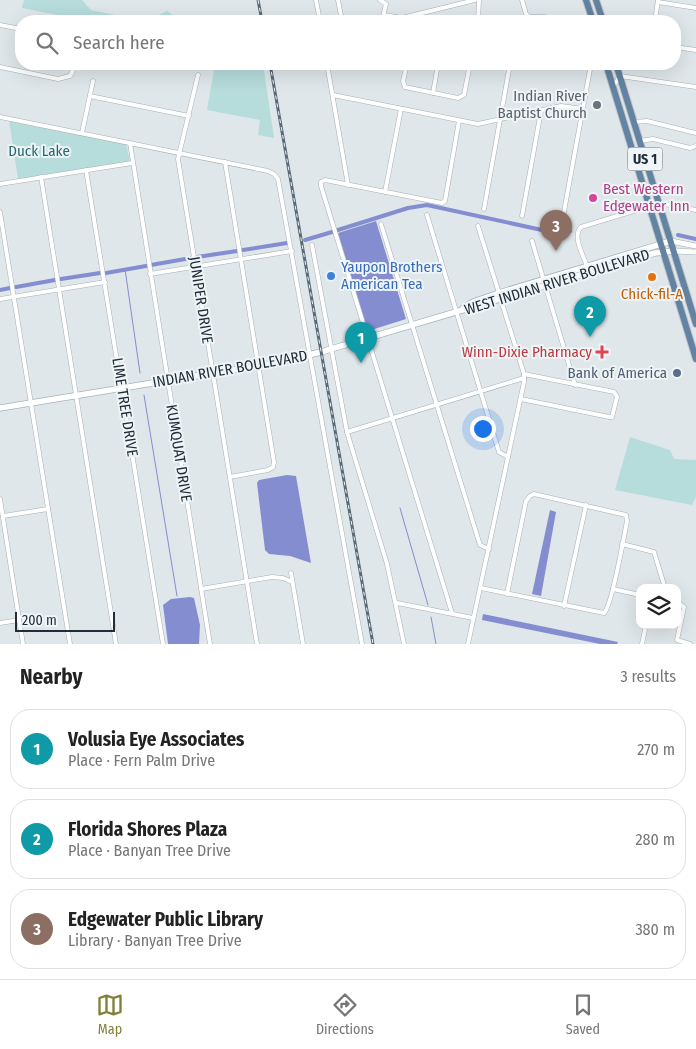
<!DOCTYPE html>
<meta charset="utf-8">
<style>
body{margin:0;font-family:"Fira Sans Condensed",sans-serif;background:#f2f2f2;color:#222}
.controls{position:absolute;right:15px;bottom:15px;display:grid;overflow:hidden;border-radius:10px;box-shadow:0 5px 20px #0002}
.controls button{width:45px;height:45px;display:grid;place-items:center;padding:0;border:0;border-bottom:1px solid #e0e0e0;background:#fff;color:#222;font:25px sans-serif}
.scale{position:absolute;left:15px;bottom:12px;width:100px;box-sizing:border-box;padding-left:5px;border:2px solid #202e3a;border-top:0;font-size:14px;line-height:18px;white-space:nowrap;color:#202e3a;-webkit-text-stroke:4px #eff5f7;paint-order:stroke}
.you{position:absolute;left:482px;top:428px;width:18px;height:18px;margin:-12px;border:4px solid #fff;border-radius:50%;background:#1a73e8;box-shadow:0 0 0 8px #1a73e833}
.badge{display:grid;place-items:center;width:32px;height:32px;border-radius:50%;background:#807f38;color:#fff;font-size:16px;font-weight:700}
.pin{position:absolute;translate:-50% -41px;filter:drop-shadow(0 1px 2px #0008)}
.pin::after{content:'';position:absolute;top:26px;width:18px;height:15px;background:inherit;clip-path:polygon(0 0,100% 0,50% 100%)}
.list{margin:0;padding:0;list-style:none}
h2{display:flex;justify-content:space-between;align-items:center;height:65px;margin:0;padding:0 20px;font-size:21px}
h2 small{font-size:16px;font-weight:400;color:#767676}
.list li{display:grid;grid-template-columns:32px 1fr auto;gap:15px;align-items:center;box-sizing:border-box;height:80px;margin:0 10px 10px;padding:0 10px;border:1px solid #e0e0e0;border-radius:20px}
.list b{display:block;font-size:19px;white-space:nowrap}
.list p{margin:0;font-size:16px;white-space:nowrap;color:#767676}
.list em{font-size:16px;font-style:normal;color:#767676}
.icon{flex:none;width:28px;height:28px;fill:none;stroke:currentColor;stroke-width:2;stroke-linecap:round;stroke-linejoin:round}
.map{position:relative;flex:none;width:696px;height:644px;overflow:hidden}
.search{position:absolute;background:#fff;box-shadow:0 5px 20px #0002;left:15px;right:15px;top:15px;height:55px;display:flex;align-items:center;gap:12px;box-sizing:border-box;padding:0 18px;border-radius:20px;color:#767676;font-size:19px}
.sheet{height:335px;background:#fff}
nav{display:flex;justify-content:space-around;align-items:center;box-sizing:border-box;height:70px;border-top:1px solid #e0e0e0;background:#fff;font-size:14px;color:#767676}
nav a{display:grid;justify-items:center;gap:2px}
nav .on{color:#807f38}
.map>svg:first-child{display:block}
</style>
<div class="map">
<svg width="696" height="644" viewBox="0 0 696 644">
<rect width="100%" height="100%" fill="#dfe7ea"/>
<g fill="#b7dcdc">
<polygon points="24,0 82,0 91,10 130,18 153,18 167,11 182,21 86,21 22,8"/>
<polygon points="215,64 263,64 274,138 258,135 260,120 207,110"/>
<polygon points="9,120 126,144 130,161 18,179"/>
<polygon points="630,437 670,450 674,459 696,460 696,497 692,505 615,490"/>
</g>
<g fill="#858dd1">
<polygon points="376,221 406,319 368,331 338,233"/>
<polygon points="287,475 296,476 311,563 290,556 269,554 265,550 257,483 259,480"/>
<polygon points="550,510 556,512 541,596 532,594"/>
<polygon points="190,597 194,598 200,625 199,644 168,644 163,605 171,599"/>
<polygon points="483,614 618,642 617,644 600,644 482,620"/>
</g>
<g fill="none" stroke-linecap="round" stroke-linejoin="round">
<g stroke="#858dd1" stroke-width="1">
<polyline points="125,269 140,373"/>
<polyline points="144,395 177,596"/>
<polyline points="400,508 428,605"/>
<polyline points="431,617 436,644"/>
</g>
<g stroke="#858dd1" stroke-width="4">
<polyline points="338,230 408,208 427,205 551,232 570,231"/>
<polyline points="678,235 696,239"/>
<polyline points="305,240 332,232"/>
<polyline points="243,250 287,243"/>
<polyline points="197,257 237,251"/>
<polyline points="151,265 191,258"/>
<polyline points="106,273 146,266"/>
<polyline points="61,279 100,273"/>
<polyline points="16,287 55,280"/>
<polyline points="0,290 10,288"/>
</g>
<defs>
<g id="minor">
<polyline points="316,0 320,21"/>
<polyline points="338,0 342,21"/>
<polyline points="380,0 386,4 382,21"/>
<polyline points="522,0 526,14 529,17 545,17"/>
<polyline points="658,2 696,8"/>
<polyline points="384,15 402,18 475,0"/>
<polyline points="478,21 479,0"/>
<polyline points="655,21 658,0"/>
<polyline points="0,25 21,29"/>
<polyline points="675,47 696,50"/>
<polyline points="173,64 175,65"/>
<polyline points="327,64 348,185"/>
<polyline points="407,64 403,81 405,87 458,98 464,95 470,64"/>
<polyline points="0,67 58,79 70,76 76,64"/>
<polyline points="198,75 178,159 257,644"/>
<polyline points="613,87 620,76 696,87"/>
<polyline points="433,93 438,64"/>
<polyline points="333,95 478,124 561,106 583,109"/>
<polyline points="90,96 189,116"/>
<polyline points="0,117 268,171 274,174 278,179 362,644"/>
<polyline points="634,122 647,121 696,133"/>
<polyline points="82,133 93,81"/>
<polyline points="640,141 653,139 690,148 696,146"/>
<polyline points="130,143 210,644"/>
<polyline points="225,162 274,462 273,467 268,470 230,477"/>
<polyline points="86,170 163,644"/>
<polyline points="41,177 116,644"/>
<polyline points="0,184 132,163"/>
<polyline points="385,192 401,109"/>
<polyline points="659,203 696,210"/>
<polyline points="484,209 510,64"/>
<polyline points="0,212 70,644"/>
<polyline points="427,215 499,452 508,457"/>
<polyline points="522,216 541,111"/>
<polyline points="563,217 591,64"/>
<polyline points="381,224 480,545 489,549"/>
<polyline points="478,226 499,293"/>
<polyline points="532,241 575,385"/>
<polyline points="312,245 347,432 387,564 404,644"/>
<path d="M587,266C583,255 572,236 581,227L650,206"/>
<polyline points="150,274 292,251"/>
<polyline points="0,299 105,282"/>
<polyline points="521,399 609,417 612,417 617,397 614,392 524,374"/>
<polyline points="347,432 524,378"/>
<polyline points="0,499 23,644"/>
<polyline points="3,516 48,509"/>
<polyline points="622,544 654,552 665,588"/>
<polyline points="291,573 303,644"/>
<path d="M481,588L604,613C612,606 624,536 627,521L626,515L534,494L530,496L526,501L507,594"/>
<polyline points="201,589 272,577 283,578 292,582"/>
<polyline points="613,589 640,595"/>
<polyline points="677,602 684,607 677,640 690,644"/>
<polyline points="397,603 473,618"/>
<polyline points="564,606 586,505"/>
<polyline points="452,613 321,186 321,182 325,180 442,203 445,201 459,121"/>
<polyline points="0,623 19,620"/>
<polyline points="468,644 524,382 524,374 501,300"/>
<polyline points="642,644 646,625"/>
</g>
<g id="tertiary">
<polyline points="671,241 696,246"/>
<polyline points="674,251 696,252"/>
</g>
<g id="secondary">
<polyline points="463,308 473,302 499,293 671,241"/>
<polyline points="0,408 269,364 321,352 655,253 674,251"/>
</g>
<g id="primary">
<polyline points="586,0 593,21"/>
<polyline points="596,0 603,21"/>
<polyline points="606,64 696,359"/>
<polyline points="616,64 696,324"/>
</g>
</defs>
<use href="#minor" stroke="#a6b0b5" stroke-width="5"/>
<use href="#tertiary" stroke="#a6b0b5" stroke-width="6"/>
<use href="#secondary" stroke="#a3b2bc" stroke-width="7"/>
<use href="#primary" stroke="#c1c4c8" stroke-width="8"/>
<use href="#minor" stroke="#fff" stroke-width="4"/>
<use href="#tertiary" stroke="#fff" stroke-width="5"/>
<use href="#secondary" stroke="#fff" stroke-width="5.5"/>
<use href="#primary" stroke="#6283a1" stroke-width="6"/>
<defs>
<g id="rail">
<polyline points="258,0 262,21"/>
<polyline points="270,64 373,644"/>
</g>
</defs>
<use href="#rail" stroke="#5a6976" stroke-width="3"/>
<use href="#rail" stroke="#eff5f7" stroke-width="1" stroke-dasharray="4" stroke-linecap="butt"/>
</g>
<circle fill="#6b7280" stroke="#eff5f7" stroke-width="2" cx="597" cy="105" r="5"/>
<circle fill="#d1479c" stroke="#eff5f7" stroke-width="2" cx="593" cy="198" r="5"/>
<circle fill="#3f7fe0" stroke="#eff5f7" stroke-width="2" cx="331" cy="276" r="5"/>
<circle fill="#e8710a" stroke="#eff5f7" stroke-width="2" cx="652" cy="277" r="5"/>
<path fill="#e0444e" stroke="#eff5f7" stroke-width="2" d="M599.5 344.5h5v5h5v5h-5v5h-5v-5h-5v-5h5z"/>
<circle fill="#5c6f8a" stroke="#eff5f7" stroke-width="2" cx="677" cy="373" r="5"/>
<g text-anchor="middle" stroke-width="4" stroke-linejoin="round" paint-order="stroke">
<rect fill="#eff5f7" stroke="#5e6a73" stroke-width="1" x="627.5" y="147.5" width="35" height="23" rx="4"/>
<g font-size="14" font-weight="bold" fill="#202e3a">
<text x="645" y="164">US 1</text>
</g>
<g font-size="15" fill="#5b616d" stroke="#eff5f7" text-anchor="end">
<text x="587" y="101">Indian River<tspan x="587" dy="17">Baptist Church</tspan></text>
</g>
<g font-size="15" fill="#2a6972" stroke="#eff5f7">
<text x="39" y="156">Duck Lake</text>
</g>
<g font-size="15" fill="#b23c85" stroke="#eff5f7" text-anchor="start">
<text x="603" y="194">Best Western<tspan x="603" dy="17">Edgewater Inn</tspan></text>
</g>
<g font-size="15" fill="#366cbe" stroke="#eff5f7" text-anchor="start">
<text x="341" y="272">Yaupon Brothers<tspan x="341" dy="17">American Tea</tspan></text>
</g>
<g font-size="15" fill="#202e3a" stroke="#eff5f7">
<text transform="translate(557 282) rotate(-17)" y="5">WEST INDIAN RIVER BOULEVARD</text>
<text transform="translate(201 300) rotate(81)" y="5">JUNIPER DRIVE</text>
<text transform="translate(230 369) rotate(-10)" y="5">INDIAN RIVER BOULEVARD</text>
<text transform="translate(125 407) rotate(81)" y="5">LIME TREE DRIVE</text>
<text transform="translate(179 453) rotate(81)" y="5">KUMQUAT DRIVE</text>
</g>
<g font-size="15" fill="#c56008" stroke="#eff5f7">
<text x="652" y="299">Chick-fil-A</text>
</g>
<g font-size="15" fill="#be3a42" stroke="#eff5f7" text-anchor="end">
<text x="592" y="357">Winn-Dixie Pharmacy</text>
</g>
<g font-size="15" fill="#4e5e75" stroke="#eff5f7" text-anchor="end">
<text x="667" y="378">Bank of America</text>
</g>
</g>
</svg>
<div class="controls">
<button><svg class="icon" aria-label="layers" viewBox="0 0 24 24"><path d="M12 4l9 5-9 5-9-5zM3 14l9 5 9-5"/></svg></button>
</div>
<div class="scale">200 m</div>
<div class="you"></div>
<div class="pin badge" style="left:361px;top:363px;background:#0f9aa8">1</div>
<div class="pin badge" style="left:590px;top:337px;background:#0f9aa8">2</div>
<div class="pin badge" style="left:556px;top:251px;background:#8d6e63">3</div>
<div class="search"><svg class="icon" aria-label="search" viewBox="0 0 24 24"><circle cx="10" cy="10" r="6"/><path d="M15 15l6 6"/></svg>Search here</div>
</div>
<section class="sheet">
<h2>Nearby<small>3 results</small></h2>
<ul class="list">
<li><span class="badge" style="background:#0f9aa8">1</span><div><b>Volusia Eye Associates</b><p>Place · Fern Palm Drive</p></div><em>270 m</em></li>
<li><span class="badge" style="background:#0f9aa8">2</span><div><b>Florida Shores Plaza</b><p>Place · Banyan Tree Drive</p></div><em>280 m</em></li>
<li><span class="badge" style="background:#8d6e63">3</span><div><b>Edgewater Public Library</b><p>Library · Banyan Tree Drive</p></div><em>380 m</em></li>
</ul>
</section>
<nav>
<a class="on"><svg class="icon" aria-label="map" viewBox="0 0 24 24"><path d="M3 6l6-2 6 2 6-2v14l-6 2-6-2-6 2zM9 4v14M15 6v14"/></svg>Map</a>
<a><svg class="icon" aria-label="directions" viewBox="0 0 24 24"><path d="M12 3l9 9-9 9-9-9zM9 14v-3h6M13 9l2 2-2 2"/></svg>Directions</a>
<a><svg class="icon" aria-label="saved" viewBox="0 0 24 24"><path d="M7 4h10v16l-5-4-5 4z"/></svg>Saved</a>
</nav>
